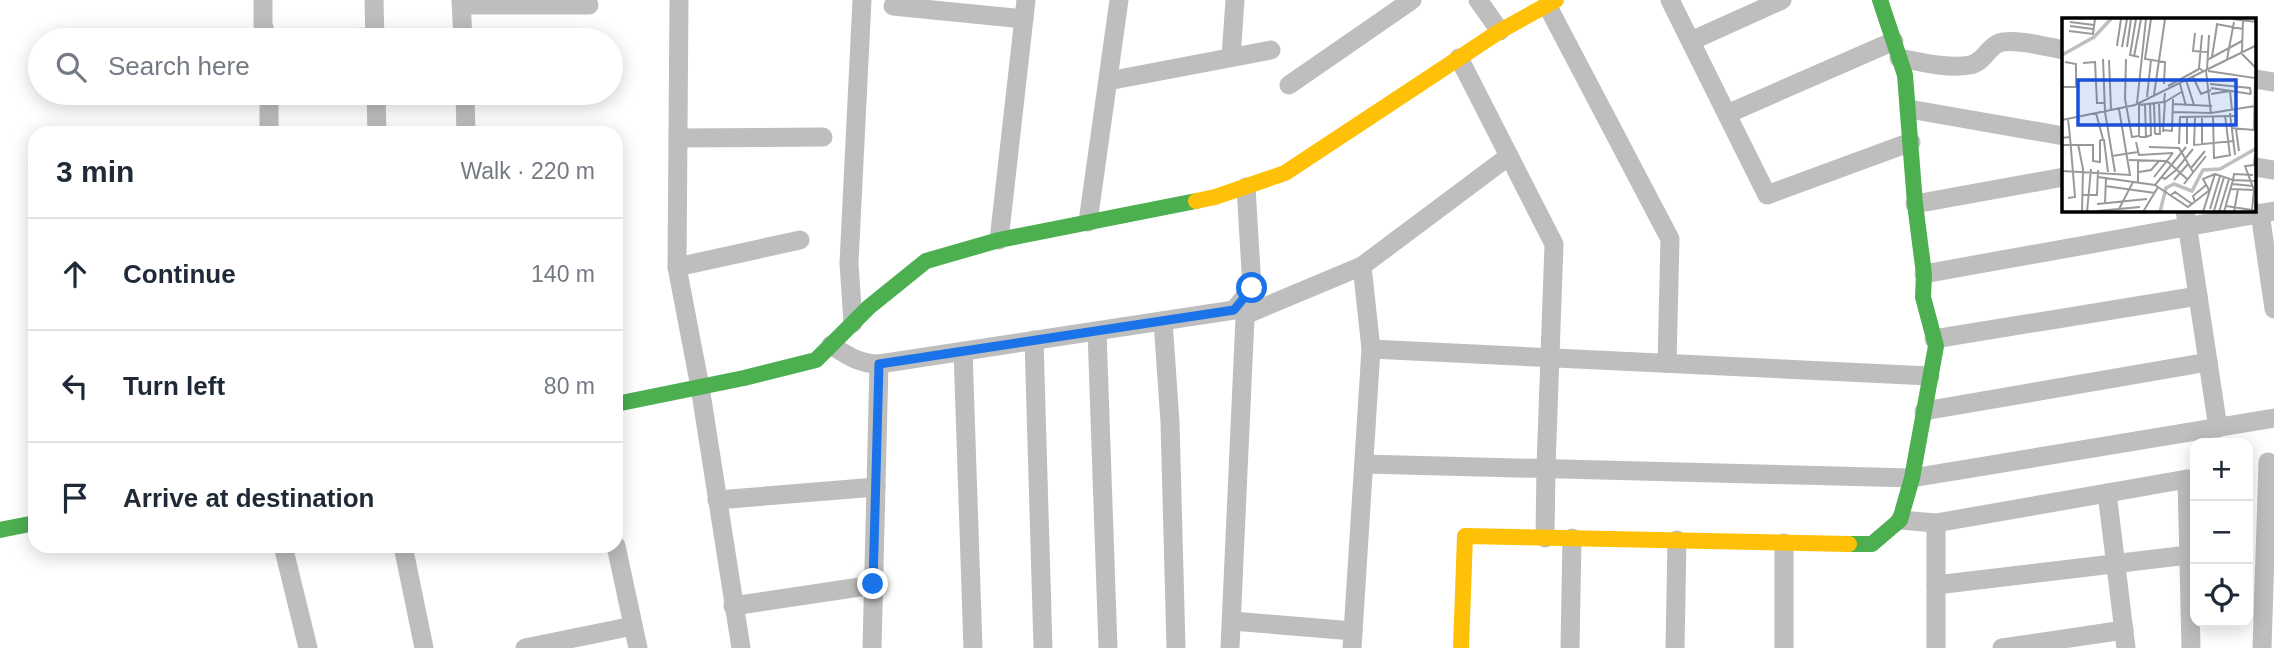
<!DOCTYPE html>
<meta charset="utf-8">
<style>
body{margin:0;font-family:Helvetica,sans-serif;background:#f2f2f3;color:#1f2937}
.controls{position:absolute;right:21px;bottom:21px;display:grid;overflow:hidden;border-radius:14px;box-shadow:0 4px 18px #0003}
.controls button{width:63px;height:63px;display:grid;place-items:center;padding:0;border:0;border-bottom:2px solid #e0e1e3;background:#fff;color:#1f2937;font:35px sans-serif}
.stop{position:absolute;width:21px;height:21px;margin:-16px;border:5px solid #1a73e8;border-radius:50%;background:#fff}
.stop.end{background:#1a73e8;border-color:#fff;box-shadow:0 2px 7px #0008}
.list{margin:0;padding:0;list-style:none}
h2{display:flex;justify-content:space-between;align-items:center;height:91px;margin:0;padding:0 28px;font-size:30px}
h2 small{font-size:23px;font-weight:400;color:#747a83}
.list li{display:grid;grid-template-columns:46px 1fr auto;gap:21px;align-items:center;box-sizing:border-box;height:112px;padding:0 28px;border-top:2px solid #e0e1e3}
.list b{display:block;font-size:26px;white-space:nowrap}
.list em{font-size:23px;font-style:normal;color:#747a83}
.icon{flex:none;width:38px;height:38px;fill:none;stroke:currentColor;stroke-width:2;stroke-linecap:round;stroke-linejoin:round}
.map{position:relative;flex:none;width:2274px;height:648px;overflow:hidden}
.search{position:absolute;background:#fff;box-shadow:0 4px 18px #0003;left:28px;top:28px;width:595px;height:77px;display:flex;align-items:center;gap:18px;box-sizing:border-box;padding:0 24px;border-radius:38px;color:#747a83;font-size:26px}
.panel{position:absolute;background:#fff;box-shadow:0 4px 18px #0003;left:28px;top:126px;width:595px;height:427px;border-radius:21px}
.map>svg:first-child{display:block}
</style>
<div class="map">
<svg width="2274" height="648" viewBox="0 0 2274 648">
<rect width="100%" height="100%" fill="#fff"/>
<g fill="none" stroke-linecap="round" stroke-linejoin="round">
<g stroke="#bebebe" stroke-width="19">
<polyline points="263,0 263,25 268,40"/>
<polyline points="374,0 375,40"/>
<polyline points="461,0 463,40"/>
<polyline points="679,0 677,267 700,387 741,648"/>
<polyline points="1478,0 1500,31"/>
<polyline points="1670,0 1767,195 1911,142"/>
<polyline points="462,5 589,5"/>
<polyline points="1547,5 1670,239 1667,363"/>
<polyline points="893,6 1024,19"/>
<polyline points="268,39 375,37"/>
<polyline points="1691,41 1782,0"/>
<polyline points="1231,57 1235,0"/>
<polyline points="1459,58 1554,244 1546,467 1545,538"/>
<path d="M1899,58C1921,62 1948,69 1970,65C1984,62 1987,48 1999,43C2014,38 2048,47 2064,50"/>
<polyline points="2255,79 2274,82"/>
<polyline points="1108,81 1271,50"/>
<polyline points="1289,85 1412,0"/>
<polyline points="269,93 269,133"/>
<polyline points="376,93 377,133"/>
<polyline points="465,93 466,133"/>
<polyline points="1909,109 2064,136"/>
<polyline points="1727,114 1894,41"/>
<polyline points="678,138 823,137"/>
<polyline points="2255,167 2274,170"/>
<polyline points="1915,204 2064,177"/>
<polyline points="2185,210 2218,428"/>
<polyline points="2260,213 2274,309"/>
<polyline points="1088,222 1119,0"/>
<polyline points="999,240 1026,0"/>
<polyline points="677,267 800,240"/>
<polyline points="1924,274 2274,211"/>
<polyline points="1245,315 1362,266 1509,156"/>
<polyline points="1163,321 1170,422 1176,648"/>
<polyline points="853,323 849,263 862,0"/>
<polyline points="1097,331 1108,648"/>
<polyline points="1934,339 2198,296"/>
<polyline points="1034,340 1043,648"/>
<path d="M831,345C847,355 859,364 879,364"/>
<polyline points="1371,349 1930,376"/>
<polyline points="963,351 973,648"/>
<polyline points="1924,411 2208,362"/>
<polyline points="1364,464 1912,478 2274,418"/>
<polyline points="2187,479 2191,648"/>
<polyline points="2107,493 2126,648"/>
<polyline points="717,500 876,487"/>
<polyline points="1900,520 1936,523 2187,479 2195,484"/>
<polyline points="1936,523 1936,648"/>
<polyline points="1784,543 1784,648"/>
<polyline points="283,546 308,648"/>
<polyline points="403,546 424,648"/>
<polyline points="616,546 638,648"/>
<polyline points="1936,585 2188,555"/>
<polyline points="733,606 873,585"/>
<polyline points="1232,621 1353,631"/>
<polyline points="525,648 633,626"/>
<polyline points="872,648 879,364 1234,310 1252,288 1246,187"/>
<polyline points="1230,648 1246,296"/>
<polyline points="1352,648 1371,349 1362,266"/>
<polyline points="1570,648 1572,538"/>
<polyline points="1675,648 1677,540"/>
<polyline points="2002,648 2124,630"/>
<polyline points="2262,648 2268,462"/>
</g>
<g stroke="#4caf50" stroke-width="16">
<polyline points="616,404 744,378 816,360 869,307 926,261 999,240 1196,201"/>
<polyline points="0,530 35,523"/>
<polyline points="1849,544 1872,544 1900,520 1912,478 1936,346 1923,297 1924,274 1915,204 1905,75 1880,0"/>
</g>
<g stroke="#ffc107" stroke-width="16">
<polyline points="1196,201 1215,197 1285,173 1500,31 1556,0"/>
<polyline points="1461,648 1465,536 1849,544"/>
</g>
</g>
<g fill="none" stroke-linecap="round" stroke-linejoin="round">
<polyline stroke="#1a73e8" stroke-width="9" points="873,584 879,364 1234,310 1252,288"/>
</g>
<g transform="translate(2062 18)">
<rect width="194" height="194" fill="#fff"/>
<path fill="none" stroke="#bfbfbf" stroke-width="3.5" d="M0,37L32,19L49,1M98,194L104,170L112,166L130,173L141,152L158,151L195,130"/>
<path fill="none" stroke="#999" stroke-width="2" d="M74,1L68,37L77,39M89,1L83,41L103,44L102,66M170,1L195,4M8,4L32,7M154,6L181,11M8,8L31,11M7,13L31,16L33,1M133,15L131,33L146,34M140,17L137,50L141,53M55,28L59,1M60,29L65,1M65,29L69,1M180,33L181,2M178,34L195,51M72,39L79,1M150,39L155,7M41,41L43,94L53,154M64,41L63,81L70,119L77,118V87L102,84L103,75M165,41L172,4M47,42L49,92M145,42L180,23M21,45L33,44L35,85H42M145,52L147,17M144,53L149,96M146,53L193,60L192,112M131,59L139,76L149,72M124,62L132,87M118,66L124,88M148,66L188,70L189,76M106,68L137,51M0,69H14V46L3,44M149,70L189,76M149,76L168,73L170,92M92,77L103,1M85,79L89,42M103,84L121,73M75,85L84,1M92,85L93,116M111,86L150,88M111,94L149,95L193,88M34,95L41,121M168,95L173,137M163,97L168,138M151,98L152,140L169,137M133,100L132,127L171,123M140,100V126M0,102L73,87L195,27M169,110L192,112M174,111L177,133M101,112L110,113L111,81M101,114L103,83M93,116H98L97,84M77,119H84L83,87M84,119L89,117L88,86M0,120L8,119L6,101M38,122H42L46,154M74,124L77,137L111,135M16,126L21,151L20,194M117,126L118,99L174,98M125,126V100M0,127H31V143L38,144V122M87,129L117,130L131,154M193,136L192,147L183,148L192,172L190,192L195,193M50,138L76,134M67,142L105,143L125,161M129,150L143,133M0,153L68,157L57,91M77,154L89,152L97,143M36,159L93,167M92,159L111,135M99,159L103,161L114,152L131,131M112,162L126,146M76,165V142M122,166L144,138M170,166L191,168M43,168L93,175M96,169L126,189L149,171M169,171L192,172M147,172L141,161L153,156M20,177H35L36,152M109,177L113,174L130,186M6,180L13,179L8,119M133,184L131,178L144,167M43,185L44,160M35,186L85,181M164,188L190,192M57,191L71,164M148,191L158,158M35,193L78,189M152,193L162,159M25,194L29,151M81,194L96,169L93,167L124,129M141,194L153,156L171,162L172,156L191,157M157,194L167,161M162,194L171,162L195,163M172,194L176,171"/>
<path fill="#1d4ed8" fill-opacity="0.15" stroke="#1d4ed8" stroke-width="3.5" d="M16,62H174V107H16Z"/>
<rect width="194" height="194" fill="none" stroke="#000" stroke-width="3.5"/>
</g>
</svg>
<div class="controls">
<button>+</button>
<button>−</button>
<button><svg class="icon" aria-label="locate" viewBox="0 0 24 24"><circle cx="12" cy="12" r="6"/><path d="M12 2v4M12 18v4M2 12h4M18 12h4"/></svg></button>
</div>
<div class="stop" style="left:1252px;top:288px"></div>
<div class="stop end" style="left:873px;top:584px"></div>
<div class="search"><svg class="icon" aria-label="search" viewBox="0 0 24 24"><circle cx="10" cy="10" r="6"/><path d="M15 15l6 6"/></svg>Search here</div>
<section class="panel">
<h2>3 min<small>Walk · 220 m</small></h2>
<ul class="list">
<li><svg class="icon" aria-label="ahead" viewBox="0 0 24 24"><path d="M12 20V5M6 11l6-6 6 6"/></svg><div><b>Continue</b></div><em>140 m</em></li>
<li><svg class="icon" aria-label="left" viewBox="0 0 24 24"><path d="M17 20v-9H6M10 6l-5 5 5 5"/></svg><div><b>Turn left</b></div><em>80 m</em></li>
<li><svg class="icon" aria-label="arrive" viewBox="0 0 24 24"><path d="M6 21V4h12l-3 4 3 4H6"/></svg><div><b>Arrive at destination</b></div></li>
</ul>
</section>
</div>
